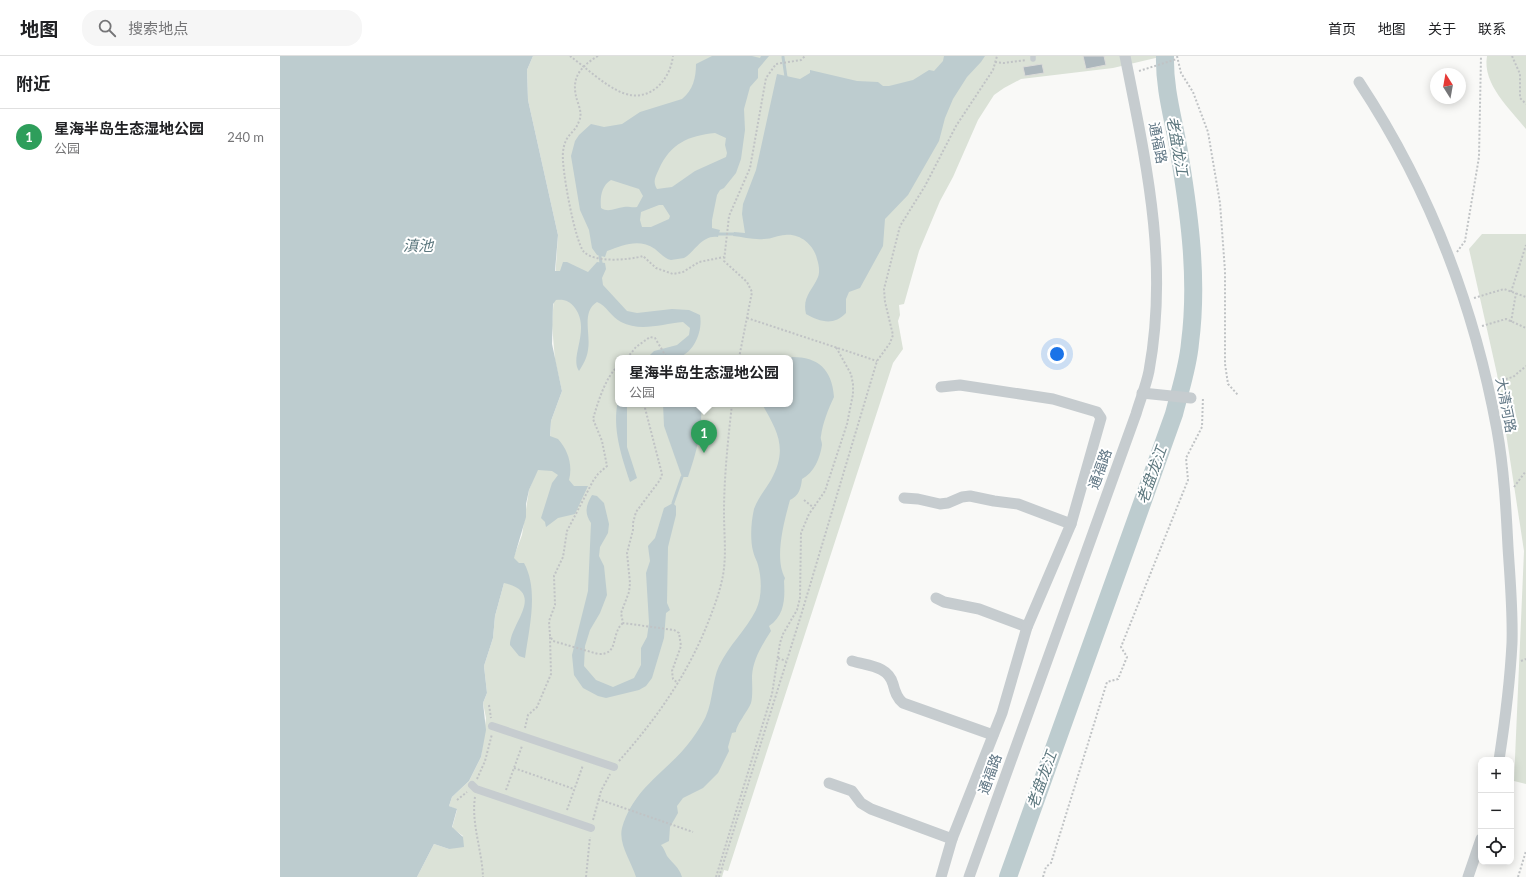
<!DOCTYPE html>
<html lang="zh">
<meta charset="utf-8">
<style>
body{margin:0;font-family:Lato,"Noto Sans SC",sans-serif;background:#f6f6f6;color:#202124}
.controls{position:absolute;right:12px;bottom:12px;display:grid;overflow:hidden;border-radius:8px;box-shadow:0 2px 10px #0003}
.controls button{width:36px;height:36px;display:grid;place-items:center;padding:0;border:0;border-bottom:1px solid #e0e0e0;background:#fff;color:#202124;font:20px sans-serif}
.compass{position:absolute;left:1150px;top:12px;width:36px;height:36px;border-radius:50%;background:#fff;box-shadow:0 2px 10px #0003;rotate:349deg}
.you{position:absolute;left:777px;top:298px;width:14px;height:14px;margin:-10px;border:3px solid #fff;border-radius:50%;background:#1a73e8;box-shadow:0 0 0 6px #1a73e833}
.badge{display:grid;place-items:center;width:26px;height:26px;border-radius:50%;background:#0f766e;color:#fff;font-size:13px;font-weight:700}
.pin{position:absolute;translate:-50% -33px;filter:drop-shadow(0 1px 2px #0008)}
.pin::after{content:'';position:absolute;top:21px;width:14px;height:12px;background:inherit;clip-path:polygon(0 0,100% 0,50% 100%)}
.popup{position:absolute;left:335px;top:299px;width:178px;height:52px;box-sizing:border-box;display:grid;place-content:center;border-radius:8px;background:#fff;filter:drop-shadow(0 1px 3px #0005);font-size:13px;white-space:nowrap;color:#757577}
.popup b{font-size:15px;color:#202124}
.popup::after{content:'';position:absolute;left:50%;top:100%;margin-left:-8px;border:8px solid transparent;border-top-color:#fff}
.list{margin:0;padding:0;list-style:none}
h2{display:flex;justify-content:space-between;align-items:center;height:52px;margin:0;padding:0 16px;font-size:17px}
h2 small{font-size:13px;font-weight:400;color:#757577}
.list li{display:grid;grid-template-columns:26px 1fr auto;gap:12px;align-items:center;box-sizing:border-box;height:56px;padding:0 16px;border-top:1px solid #e0e0e0}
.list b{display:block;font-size:15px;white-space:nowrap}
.list p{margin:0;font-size:13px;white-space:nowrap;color:#757577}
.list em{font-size:13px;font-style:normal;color:#757577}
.icon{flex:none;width:22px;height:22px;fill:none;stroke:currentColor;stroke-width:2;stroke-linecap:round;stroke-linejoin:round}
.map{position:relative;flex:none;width:1246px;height:821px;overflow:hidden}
header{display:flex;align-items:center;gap:24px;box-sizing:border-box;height:56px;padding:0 20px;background:#fff;border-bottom:1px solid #e0e0e0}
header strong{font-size:19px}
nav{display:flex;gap:22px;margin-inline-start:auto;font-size:14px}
.search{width:280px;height:36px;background:#f6f6f6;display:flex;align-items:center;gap:10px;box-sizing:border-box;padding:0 14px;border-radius:16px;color:#757577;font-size:15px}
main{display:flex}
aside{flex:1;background:#fff}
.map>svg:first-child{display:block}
</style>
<header>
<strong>地图</strong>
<div class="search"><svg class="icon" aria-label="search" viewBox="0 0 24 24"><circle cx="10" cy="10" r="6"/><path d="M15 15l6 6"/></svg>搜索地点</div>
<nav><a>首页</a><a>地图</a><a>关于</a><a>联系</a></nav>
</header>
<main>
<aside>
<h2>附近<small></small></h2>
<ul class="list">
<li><span class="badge" style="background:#2e9e5b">1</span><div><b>星海半岛生态湿地公园</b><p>公园</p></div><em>240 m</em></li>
</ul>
</aside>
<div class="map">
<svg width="1246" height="821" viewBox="0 0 1246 821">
<rect width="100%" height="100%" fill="#f9f9f7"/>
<g fill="#dbe2d7" fill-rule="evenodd">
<path d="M253,0H884L833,12L741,23L724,32L714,39L698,64L673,121L660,145L639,195L624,248L619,249L620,259L618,265L623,293L613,307L448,815L444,814L442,821H137L154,788L169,793L183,780L172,772L177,754L169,750L172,741L189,725L201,701L206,662L203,647L207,637L204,610L213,582L215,560L224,527L242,479L249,434L270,381L271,365L282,335L275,304L272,269L278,179L248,44L247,14ZM338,302H510V348H338Z"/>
<path d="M1207,0H1246V73C1230,53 1202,28 1207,0Z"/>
<polygon points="1202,178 1246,178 1246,728 1234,725 1244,495 1217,318 1189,193"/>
</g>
<g fill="#bdcccf" fill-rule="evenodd">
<path d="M0,0H253L247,14L248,44L278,179L275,215H280L283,206H287L308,216L317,206L325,207L326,213L322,222L323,229L347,255L357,257L392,253L409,254L420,259C423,275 414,298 396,302C387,304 376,302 367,302L374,295L397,289L409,279L410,272L403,266C382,268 360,276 341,266C331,261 327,250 317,246C301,256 311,278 308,294C307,302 303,309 299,315C289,301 311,274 295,252C290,245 284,243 276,244L273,248L272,288L282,335L271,365L270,380L278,383C288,394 293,409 289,424L294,430H308L295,458L278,462L266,471L265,466L261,462L272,427L278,419L272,415L258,414L249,434L246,448V461L234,502L239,507H244C259,534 249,573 245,602L239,600L230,589C230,567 267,537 224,527L215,560L213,582L204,610L207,637L203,647L206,674L201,701L189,725L172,741L169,750L177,753L172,771L183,781L184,791L169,793L154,788L137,821H0Z"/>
<path d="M432,0H472L480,2L481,0H489L478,13V22L470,31L464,53L465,74L461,103L456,117L444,132L440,134L437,139L432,164V172L440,174L438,181C422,178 414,197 404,202C400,203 395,203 391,204C385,203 380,197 375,193C359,182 343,189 327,195L325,201L317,199L312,192L309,174L300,154L291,100L295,85L299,79L311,68L324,71L342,68L360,56L402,43C413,34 416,22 416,8ZM435,77L446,82L445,89L447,97L446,101L415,115L392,131L377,133C372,125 376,120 379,113C391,87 408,80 435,77ZM331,124L359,133L363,140L357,151C352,152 348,150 344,151C336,152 328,157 321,152C320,142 321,130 331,124ZM379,149H383L390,160L389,163L371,171H362L360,164L361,156Z"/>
<path d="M664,0H705L701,6L687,21L673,43L665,62L659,85L628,139L605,163L603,190L580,232L569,236L566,243V257C554,270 540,266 526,258C522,241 532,235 538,221C540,216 539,209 537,203C534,189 520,177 505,179C498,179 492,183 484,183C474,184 463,181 453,180L454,176L465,177L462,158L463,148L476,114L497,18L520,23L530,17V14L577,25L598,26L603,30H609L633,24L649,14L654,15L663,5Z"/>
<path d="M509,301C537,300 552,312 554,341C548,354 543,366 541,380C540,383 542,385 542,389C540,402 534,417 522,423C521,432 519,440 510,444C504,466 494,502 505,522L504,525C505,542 505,559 489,570L491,575C482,589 473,603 472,620C472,626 473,641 471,647C468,655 456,669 456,676L452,677L448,691L449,695L438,717L423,732L403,742L397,750L398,757L390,771L389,785L381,789C384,792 385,796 387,800C393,808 399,811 402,821H356C352,807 338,788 342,772C354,730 389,715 412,683C417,676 423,667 426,660C433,644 432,625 439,610C449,589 466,574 476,554C482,542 482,523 478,509C477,505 474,500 473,495C470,483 471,466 474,453C478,442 485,434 491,424C508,393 498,376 482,348H510V302H507Z"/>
<path d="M338,344V348H347V391L357,422L350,426C341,399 332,372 338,344Z"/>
<path d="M383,348H421C423,374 416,397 408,421H402L384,370Z"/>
<path d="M312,439L317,440L324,447L329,468L328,477L320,491L319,500L324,510L327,539L320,557L310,574L305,590L304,610L316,624L333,631L354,622L361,609V592L367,581L369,567L366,517L370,505L368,490L375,482L384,452L393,447L396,450V459L388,491L387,547L390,554L386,557L384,582L372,622L366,630L359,634L326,642L318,640L303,632L294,619L292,599L308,535L311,467C304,457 306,449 312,439Z"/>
</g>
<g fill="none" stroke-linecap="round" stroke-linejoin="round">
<g stroke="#bdcccf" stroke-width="3">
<polyline points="503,1 506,21"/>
<polyline points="439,178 454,178"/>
<polyline points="320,200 321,207"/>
<polyline points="393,447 402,421"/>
</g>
<path stroke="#bdcccf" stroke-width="18" d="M728,821L894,358C900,334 908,311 910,287C918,225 910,163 900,102C895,68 884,35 885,0"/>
</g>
<g fill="#acb7bd" stroke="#dbdbd9">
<polygon points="803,0 824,0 826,9 806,13"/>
<polygon points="762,8 764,17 745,20 743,11"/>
</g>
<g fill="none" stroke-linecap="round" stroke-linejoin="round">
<g stroke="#c0c3c5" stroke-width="2" stroke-dasharray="2 2" stroke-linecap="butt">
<path d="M290,0C305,11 325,30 343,37C369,47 390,25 393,0"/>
<path d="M318,0C298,12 290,24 298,47C300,53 302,59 299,65C295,78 285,77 283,96C281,111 295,186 304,196C315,207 349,204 363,200L376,212L393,218L403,216L419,206L444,201"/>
<polyline points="897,0 901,17 913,36 928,76 940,147 945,215 945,308 948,328 958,339"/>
<polyline points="1232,0 1240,18 1240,42 1246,48"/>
<polyline points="715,6 724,7 746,4"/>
<polyline points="859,15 897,3"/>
<polyline points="1177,196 1185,185 1199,101 1201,0"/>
<polyline points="1231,236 1246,189"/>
<polyline points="1194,242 1224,233 1246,241"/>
<polyline points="467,262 597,305"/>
<polyline points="1231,266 1236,237"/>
<polyline points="1202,270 1226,263 1246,272"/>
<polyline points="347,302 356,291 370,281 375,282 387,302"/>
<polyline points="459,302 472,236 467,226 444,205 449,160 470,112 486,22 496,8 521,4 525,0"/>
<path d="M338,310C325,322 318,346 313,363L322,385L327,410L318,418L313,425L287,475L283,501L274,520L275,549L269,565L270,580L273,585L318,598C340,599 330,578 343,567"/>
<polyline points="1218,325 1233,321 1246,310"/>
<polyline points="366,348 365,352 382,418 380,424 356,456 353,467 353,474 347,497 350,527 349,536 341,557 343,567 394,574 399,577 401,590 392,615 393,623 398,627"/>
<polyline points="1234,431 1246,415"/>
<polyline points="524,444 534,452"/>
<polyline points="498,602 506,605"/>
<polyline points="1241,605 1246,603"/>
<polyline points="209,649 211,662"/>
<polyline points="245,672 248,659 257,651 271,618 270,581"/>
<path d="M339,705C377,662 408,618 429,564C434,551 439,538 442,524C447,503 444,479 444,457C444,421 448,384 452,348"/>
<polyline points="234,712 294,733"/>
<polyline points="197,723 205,705 212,678"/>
<polyline points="226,734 242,690"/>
<path d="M195,741C191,767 202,794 203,821"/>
<polyline points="318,743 413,776"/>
<polyline points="177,744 187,736"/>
<polyline points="287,754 303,709"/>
<polyline points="313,764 321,735 330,718"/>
<polyline points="306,821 310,781"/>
<polyline points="436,821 492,638 500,587 503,578 517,554 520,542 521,477 529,458 545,435 567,368 573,338 573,328 571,318 556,291"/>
<polyline points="439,821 522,556 597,305 610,287 613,279 605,246 604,233 620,170 645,130 676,70 713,14 717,0"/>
<polyline points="763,821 766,811 771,807 827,626 838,623 847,601 841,591 908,424 906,402 922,371 923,341"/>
<polyline points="1238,821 1246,795"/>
</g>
<polyline stroke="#c6cccf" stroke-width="5.5" points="753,0 753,3"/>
<g stroke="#c6cccf" stroke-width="8">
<polyline points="212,670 334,711"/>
<polyline points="192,729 196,733 311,772"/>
</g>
<g stroke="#c6cccf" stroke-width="11">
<path d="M1079,26C1149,132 1194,249 1217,374C1224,413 1226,452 1228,491C1230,523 1233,556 1232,587C1230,627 1225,665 1219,704"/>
<polyline points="862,337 911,342"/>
<polyline points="624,442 638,443 660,448 668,447 682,441 690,440 714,445 738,448 791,468"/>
<polyline points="656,542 664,546 699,553 747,571"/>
<path d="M572,605C589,610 608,610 613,628C615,636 617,642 623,647L713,679"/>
<polyline points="549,727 572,735 581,747 591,753 672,783"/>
<polyline points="661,821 672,783 722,657 747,571 791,468 821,362 817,356 773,343 680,329 661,331"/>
<path d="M689,821L856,358C860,344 866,330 869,315C889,206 866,106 845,0"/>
<polyline points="1188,821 1201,783"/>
</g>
</g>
<g text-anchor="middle" stroke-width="4" stroke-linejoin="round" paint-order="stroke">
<g font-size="14" fill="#617785" stroke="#fff">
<text transform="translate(878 87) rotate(79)" y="5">通福路</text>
<text transform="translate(1226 349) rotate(79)" y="5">大清河路</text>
<text transform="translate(820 413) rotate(-70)" y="5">通福路</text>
<text transform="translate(710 718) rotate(-70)" y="5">通福路</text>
</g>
<g font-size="15" font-style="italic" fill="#5c777e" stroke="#fff">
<text transform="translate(897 90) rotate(80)" y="5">老盘龙江</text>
<text x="138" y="195">滇池</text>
<text transform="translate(872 419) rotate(-70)" y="5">老盘龙江</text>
<text transform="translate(762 724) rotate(-70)" y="5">老盘龙江</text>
</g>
</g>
</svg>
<div class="controls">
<button>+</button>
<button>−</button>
<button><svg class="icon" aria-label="locate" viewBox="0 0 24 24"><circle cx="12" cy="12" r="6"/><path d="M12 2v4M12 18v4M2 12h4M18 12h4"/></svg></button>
</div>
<svg class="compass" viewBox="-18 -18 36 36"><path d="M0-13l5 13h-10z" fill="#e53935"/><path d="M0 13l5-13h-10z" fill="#757577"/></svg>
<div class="you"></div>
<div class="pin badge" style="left:424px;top:397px;background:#2e9e5b">1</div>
<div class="popup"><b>星海半岛生态湿地公园</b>公园</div>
</div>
</main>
